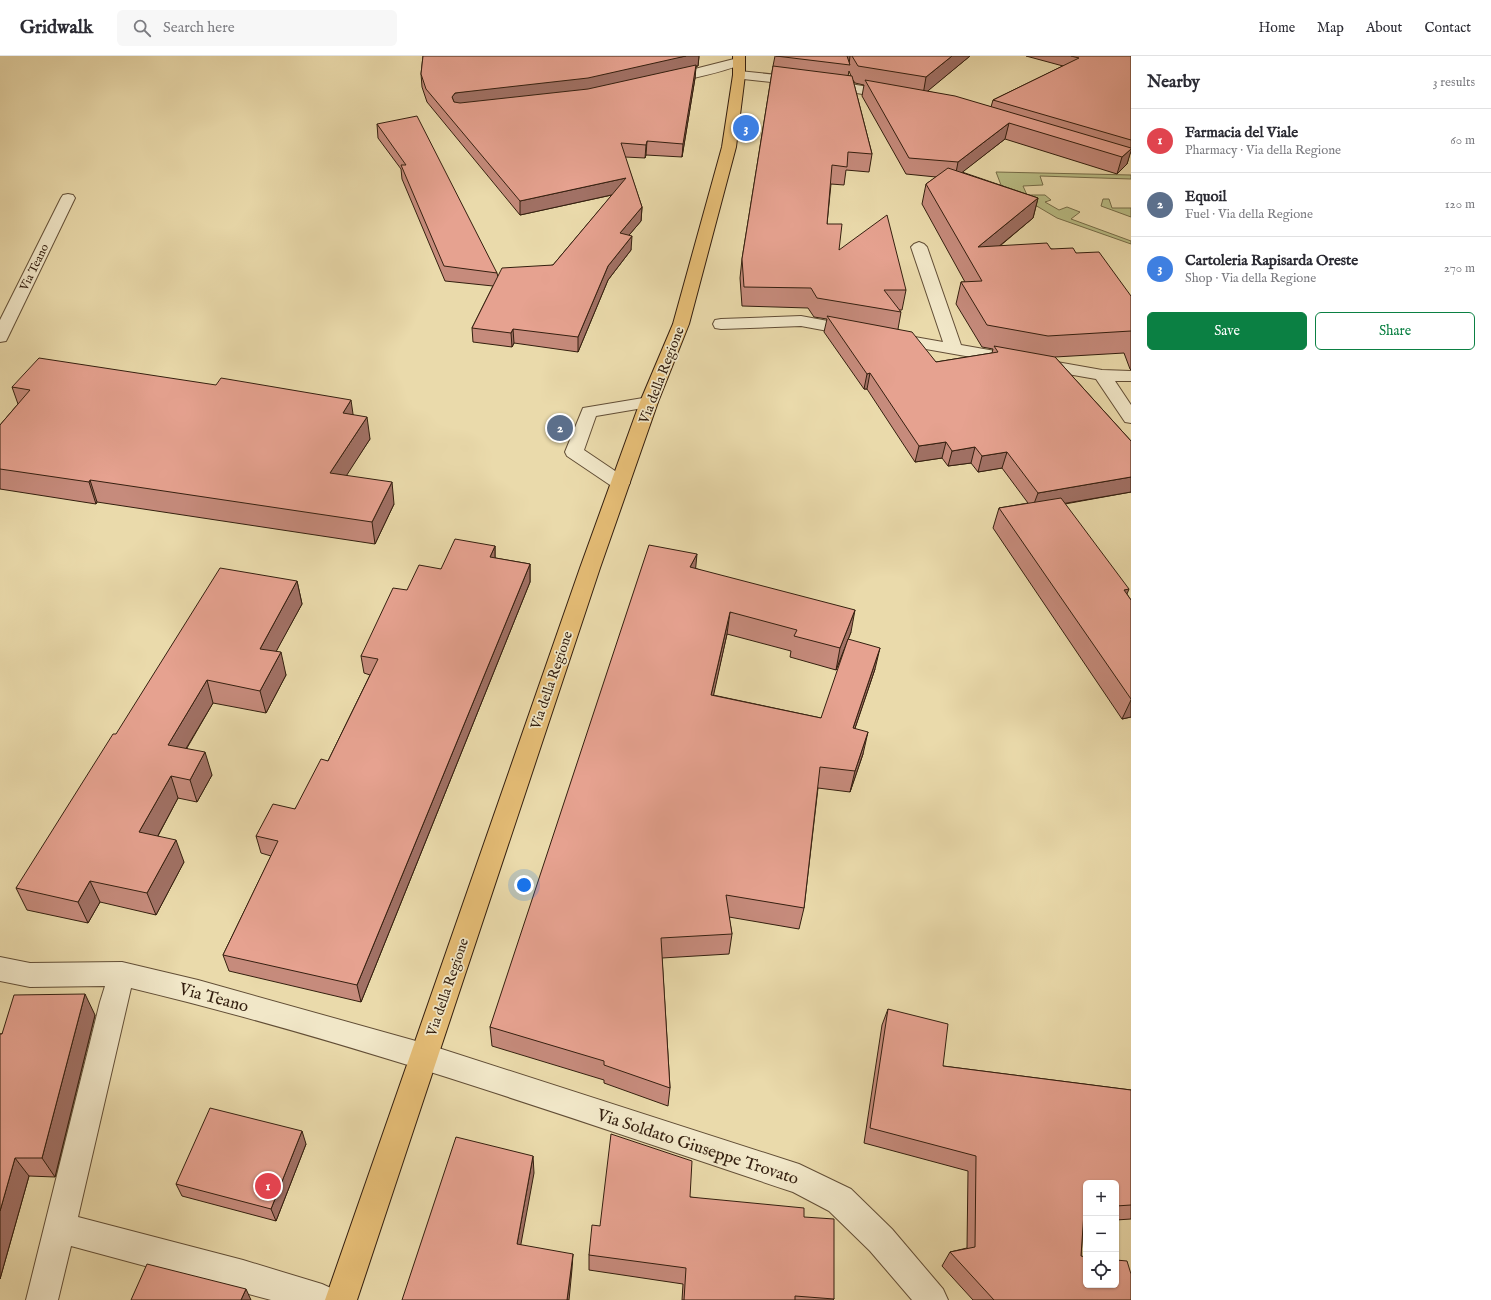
<!DOCTYPE html>
<meta charset="utf-8">
<style>
body{margin:0;font-family:"IM FELL English",serif;background:#f7f7f7;color:#2b2b33}
.controls{position:absolute;right:12px;bottom:12px;display:grid;overflow:hidden;border-radius:6px;box-shadow:0 1px 3px #0004}
.controls button{width:36px;height:36px;display:grid;place-items:center;padding:0;border:0;border-bottom:1px solid #e1e1e2;background:#fff;color:#2b2b33;font:20px sans-serif}
.you{position:absolute;left:524px;top:829px;width:14px;height:14px;margin:-10px;border:3px solid #fff;border-radius:50%;background:#1a73e8;box-shadow:0 0 0 6px #1a73e833}
.badge{display:grid;place-items:center;width:26px;height:26px;border-radius:50%;background:#0b8043;color:#fff;font-size:13px;font-weight:700}
.pin{position:absolute;translate:-50% -50%;border:2px solid #fff;box-shadow:0 1px 4px #0006}
.list{margin:0;padding:0;list-style:none}
h2{display:flex;justify-content:space-between;align-items:center;height:52px;margin:0;padding:0 16px;font-size:17px}
h2 small{font-size:13px;font-weight:400;color:#7c7c81}
.list li{display:grid;grid-template-columns:26px 1fr auto;gap:12px;align-items:center;box-sizing:border-box;height:64px;padding:0 16px;border-top:1px solid #e1e1e2}
.list b{display:block;font-size:15px;white-space:nowrap}
.list p{margin:0;font-size:13px;white-space:nowrap;color:#7c7c81}
.list em{font-size:13px;font-style:normal;color:#7c7c81}
.actions{display:flex;gap:8px;padding:12px 16px}
.actions a{flex:1;padding:9px 0;border:1px solid #0b8043;border-radius:6px;text-align:center;font-size:14px;color:#0b8043}
.actions .main{background:#0b8043;color:#fff}
.icon{flex:none;width:22px;height:22px;fill:none;stroke:currentColor;stroke-width:2;stroke-linecap:round;stroke-linejoin:round}
.map{position:relative;flex:none;width:1131px;height:1244px;overflow:hidden}
header{display:flex;align-items:center;gap:24px;box-sizing:border-box;height:56px;padding:0 20px;background:#fff;border-bottom:1px solid #e1e1e2}
header strong{font-size:19px}
nav{display:flex;gap:22px;margin-inline-start:auto;font-size:14px}
.search{width:280px;height:36px;background:#f7f7f7;display:flex;align-items:center;gap:10px;box-sizing:border-box;padding:0 14px;border-radius:6px;color:#7c7c81;font-size:15px}
main{display:flex}
aside{flex:1;background:#fff}
.map>svg:first-child{display:block}
</style>
<header>
<strong>Gridwalk</strong>
<div class="search"><svg class="icon" aria-label="search" viewBox="0 0 24 24"><circle cx="10" cy="10" r="6"/><path d="M15 15l6 6"/></svg>Search here</div>
<nav><a>Home</a><a>Map</a><a>About</a><a>Contact</a></nav>
</header>
<main>
<div class="map">
<svg width="1131" height="1244" viewBox="0 0 1131 1244">
<rect width="100%" height="100%" fill="#eadaab"/>
<filter id="stains"><feTurbulence type="fractalNoise" baseFrequency=".005" numOctaves="4"/><feColorMatrix values="0 0 0 0 .2 0 0 0 0 .09 0 0 0 0 .02 0 0 0 .5 -.17"/></filter>
<radialGradient id="worn" r=".72"><stop offset=".6" stop-color="#630" stop-opacity="0"/><stop offset="1" stop-color="#630" stop-opacity=".3"/></radialGradient>
<g fill="#babe86" stroke="#776e4a">
<polygon points="996,116 1131,119 1131,123 1040,120 1043,129 1023,130 1027,139 1045,139 1051,144 1045,146 1059,154 1067,151 1080,156 1071,163 1131,185 1131,188 1057,162 1001,129"/>
<polygon points="1103,143 1109,143 1112,152 1131,152 1131,161 1101,150"/>
</g>
<g fill="none" stroke-linecap="round" stroke-linejoin="round">
<defs>
<g id="minor">
<path d="M738,2L742,3L744,6C739,13 680,25 668,28L663,27L662,24L663,21Z"/>
<polygon points="739,15 826,24 893,35 898,36 900,39 898,42 893,43 826,32 734,22 733,19 734,16"/>
<polygon points="68,138 73,139 75,142 8,281 6,285 0,286 0,264 61,142 63,139"/>
<polygon points="919,186 924,188 927,191 961,289 1102,314 1131,315 1131,325 1115,325 1131,349 1131,367 1125,366 1096,323 886,286 884,282 886,278 892,277 943,286 911,191 914,188"/>
<polygon points="801,260 855,270 861,271 863,275 861,279 855,280 801,270 721,273 715,272 713,268 715,264 721,263"/>
<polygon points="649,341 655,342 658,346 655,350 596,360 584,394 627,423 630,427 627,431 620,433 613,431 567,400 565,396 583,352"/>
<path d="M0,901L30,907L122,906L198,924L423,987L799,1108L851,1133L892,1173L943,1233L948,1244H912L870,1195L829,1155L793,1136C574,1063 356,986 131,932L78,1161L243,1204L322,1228L333,1233L338,1244H271L71,1190L58,1244H26L100,946L105,930L30,931L0,925Z"/>
</g>
<polygon id="major" points="733,0 745,0 745,19 736,91 689,268 658,346 600,512 357,1244 325,1244 580,512 640,346 673,268 722,91 733,19"/>
</defs>
<use href="#minor" stroke="#624e36" stroke-width="2"/>
<use href="#major" stroke="#341f0f" stroke-width="2"/>
<use href="#minor" fill="#f1e7c8" fill-rule="evenodd"/>
<use href="#major" fill="#e5bd76" fill-rule="evenodd"/>
</g>
<g fill="#c68b7c" stroke="#341f0f" fill-rule="evenodd">
<polygon points="423,0 699,0 698,10 696,10 695,22 682,101 646,99 645,102 625,101 642,151 641,165 629,179 631,194 608,224 578,296 514,287 512,291 473,286 472,272 493,230 445,225 402,123 401,113 378,82 377,68 497,217 498,221 553,209 612,139 520,159 427,46 422,31 421,18"/>
<path d="M775,0H970L927,35L991,51L993,44L1063,10L1026,0H1131V97H1130L1127,108L1117,118L1005,83L962,116L1038,142L1033,162L1000,190L1051,193L1076,197L1131,240V314L1130,313L1124,297L1055,301L1131,385V436L1065,448L1131,544V661L1122,663L993,472L999,452L1028,447L1002,412L978,416L971,407L948,410L942,402L915,406L867,333H864L824,276L827,263L814,261L808,252L742,250L740,222L742,203L773,10ZM849,15L851,20H848ZM853,24L855,27L864,29L862,40L906,118L936,121L926,128L922,148L965,226H961L956,248L982,291L993,293L992,297L936,306L898,273L901,256L899,254H902L906,234L839,194L827,168L831,128L844,129L846,114L869,116L872,98Z"/>
<polygon points="12,331 353,358 370,383 346,419 394,448 375,488 97,446 96,448 0,433 0,369 18,348"/>
<polygon points="495,490 495,502 530,508 530,526 361,946 229,915 223,899 271,800 261,797 256,780 295,753 328,705 370,619 364,617 361,600 407,534 441,513"/>
<polygon points="695,512 851,576 836,614 790,601 791,595 727,578 713,639 821,662 875,613 855,672 863,698 850,736 818,732 804,852 799,873 729,861 732,878 729,898 662,902 670,1032 668,1050 604,1027 604,1024 492,990 490,971"/>
<polygon points="297,525 302,548 276,595 286,619 266,657 213,647 187,692 212,719 197,746 178,742 158,780 184,806 156,859 100,846 88,867 27,854 16,832"/>
<polygon points="888,953 943,1010 1131,1034 1131,1163 1116,1164 1116,1127 1086,1127 1086,1171 1083,1171 1081,1200 1131,1244 973,1244 942,1210 950,1196 967,1192 968,1115 864,1087 882,969"/>
<polygon points="95,959 55,1121 29,1120 0,1223 0,978"/>
<polygon points="306,1088 276,1165 182,1140 176,1128"/>
<polygon points="690,1141 804,1161 834,1243 833,1244 682,1244 683,1228 589,1214 589,1199 600,1170"/>
</g>
<g fill="#a17165" stroke="#341f0f">
<polygon points="686,0 699,0 698,10 696,10 695,22 682,101 683,88 588,36 456,51 452,41 455,37"/>
<polygon points="847,0 850,0 849,9"/>
<polygon points="952,0 970,0 923,39 926,21"/>
<polygon points="1009,67 1005,83 955,122 958,106"/>
<polygon points="647,85 646,99 645,102 646,89"/>
<polygon points="1131,93 1131,95 1127,108 1117,118 1122,101"/>
<polygon points="626,122 625,136 520,159 520,145"/>
<polygon points="1038,142 1033,162 974,211 978,191"/>
<polygon points="642,151 641,165 619,191 620,177"/>
<polygon points="632,180 631,194 608,224 578,296 578,281 608,210"/>
<polygon points="513,273 514,287 512,291 511,277"/>
<polygon points="870,317 867,333 864,333 867,318"/>
<polygon points="351,344 354,365 343,357"/>
<polygon points="367,361 370,383 334,439 330,417"/>
<polygon points="946,386 942,402 915,406 919,390"/>
<polygon points="975,391 971,407 948,410 952,395"/>
<polygon points="1007,396 1002,412 978,416 982,400"/>
<polygon points="1131,421 1131,436 1032,453 1038,437"/>
<polygon points="90,424 97,446 96,448 89,426"/>
<polygon points="392,426 394,448 375,488 372,466"/>
<polygon points="495,490 495,507 490,501"/>
<polygon points="697,498 695,519 690,511"/>
<polygon points="530,508 530,526 361,946 357,929"/>
<polygon points="297,525 302,548 265,616 260,593"/>
<polygon points="1129,533 1121,553 1124,534"/>
<polygon points="855,554 851,576 836,614 840,592"/>
<polygon points="730,556 727,578 709,660 711,639"/>
<polygon points="880,592 875,613 848,693 853,672"/>
<polygon points="281,596 286,619 266,657 260,635"/>
<polygon points="207,624 213,647 175,711 168,689"/>
<polygon points="1131,644 1131,661 1122,663"/>
<polygon points="868,676 863,698 850,736 855,715"/>
<polygon points="205,696 212,719 197,746 190,724"/>
<polygon points="171,720 178,742 148,798 139,776"/>
<polygon points="176,784 184,806 156,859 147,837"/>
<polygon points="90,825 100,846 88,867 78,846"/>
<polygon points="85,938 95,959 55,1121 42,1102"/>
<polygon points="302,1075 306,1088 276,1165 271,1153"/>
<polygon points="533,1100 534,1117 518,1204 517,1188"/>
<polygon points="15,1102 29,1120 0,1223 0,1155"/>
<polygon points="573,1198 572,1213 569,1244 567,1244"/>
<polygon points="246,1233 251,1244 241,1244"/>
</g>
<g fill="#e6a290" stroke="#341f0f">
<polygon points="423,0 686,0 588,22 455,37 452,41 454,46 460,47 588,33 696,9 683,88 647,85 646,89 621,87 642,151 620,177 632,180 608,210 578,281 513,273 511,277 472,272 502,212 553,209 626,122 520,145 426,33 421,18"/>
<polygon points="776,0 847,0 850,9"/>
<polygon points="852,0 952,0 926,21 858,10"/>
<polygon points="1071,0 1131,0 1131,84 993,44 1079,2"/>
<polygon points="773,10 852,20 872,98 848,96 847,111 832,109 827,168 842,168 839,194 887,159 906,234 884,234 901,256 817,242 811,232 744,231 742,203"/>
<polygon points="865,24 955,40 1131,92 1131,93 1122,101 1009,67 958,106 909,102"/>
<polygon points="417,60 497,217 444,210 401,109 406,109 377,68"/>
<polygon points="948,112 1038,142 978,191 1047,187 1051,193 1073,192 1076,197 1099,196 1131,240 1131,275 1048,280 987,269 961,226 982,225 926,128"/>
<polygon points="827,260 912,276 936,306 998,296 994,290 1055,301 1131,385 1131,421 1038,437 1007,396 982,400 975,391 952,395 946,386 919,390 870,317 867,318"/>
<polygon points="39,302 216,329 221,322 351,344 343,357 367,361 330,417 392,426 372,466 90,424 89,426 0,413 0,369 30,334 12,331"/>
<polygon points="1061,442 1129,533 1124,534 1131,544 1131,643 999,452"/>
<polygon points="455,483 495,490 490,501 530,508 357,929 223,899 278,785 256,780 273,748 295,753 321,703 328,705 378,603 361,600 393,532 407,534 419,509 441,513"/>
<polygon points="649,489 697,498 690,511 855,554 840,592 794,580 797,574 730,556 711,639 821,662 848,583 880,592 853,672 868,676 855,715 820,711 804,852 726,839 732,878 661,882 670,1032 604,1009 604,1005 490,971"/>
<polygon points="220,512 297,525 260,593 281,596 260,635 207,624 168,689 205,696 190,724 171,720 139,776 176,784 147,837 90,825 78,846 16,832 113,678 116,678"/>
<polygon points="85,938 42,1102 15,1102 0,1155 0,978 2,978 14,939"/>
<polygon points="888,953 948,968 943,1010 1131,1034 1131,1149 1116,1150 1116,1127 1086,1127 1086,1156 1084,1156 1081,1200 1086,1201 1086,1229 1116,1229 1116,1204 1127,1205 1131,1218 1131,1244 994,1244 950,1196 975,1191 976,1100 870,1072"/>
<polygon points="210,1052 302,1075 271,1153 176,1128"/>
<polygon points="611,1078 692,1105 690,1141 804,1152 804,1161 834,1163 834,1243 795,1240 795,1244 684,1244 686,1212 589,1199 592,1169 600,1170"/>
<polygon points="456,1081 533,1100 517,1188 573,1198 567,1244 402,1244"/>
<polygon points="147,1208 246,1233 241,1244 131,1244"/>
</g>
<g text-anchor="middle" stroke-width="3.5" stroke-linejoin="round" paint-order="stroke">
<g font-size="12" fill="#341f0f" stroke="#f1e7c8">
<text transform="translate(34 211) rotate(-64)" y="4">Via Teano</text>
</g>
<g font-size="14" fill="#341f0f" stroke="#f1e7c8">
<text transform="translate(661 319) rotate(-69)" y="5">Via della Regione</text>
<text transform="translate(551 624) rotate(-71)" y="5">Via della Regione</text>
<text transform="translate(447 931) rotate(-71)" y="5">Via della Regione</text>
</g>
<g font-size="17" fill="#341f0f" stroke="#f1e7c8">
<text transform="translate(214 941) rotate(15)" y="6">Via Teano</text>
<text transform="translate(698 1090) rotate(18)" y="6">Via Soldato Giuseppe Trovato</text>
</g>
</g>
<rect width="100%" height="100%" filter="url(#stains)"/>
<rect width="100%" height="100%" fill="url(#worn)"/>
</svg>
<div class="controls">
<button>+</button>
<button>−</button>
<button><svg class="icon" aria-label="locate" viewBox="0 0 24 24"><circle cx="12" cy="12" r="6"/><path d="M12 2v4M12 18v4M2 12h4M18 12h4"/></svg></button>
</div>
<div class="you"></div>
<div class="pin badge" style="left:268px;top:1130px;background:#e0444e">1</div>
<div class="pin badge" style="left:560px;top:372px;background:#5c6f8a">2</div>
<div class="pin badge" style="left:746px;top:72px;background:#3f7fe0">3</div>
</div>
<aside>
<h2>Nearby<small>3 results</small></h2>
<ul class="list">
<li><span class="badge" style="background:#e0444e">1</span><div><b>Farmacia del Viale</b><p>Pharmacy · Via della Regione</p></div><em>60 m</em></li>
<li><span class="badge" style="background:#5c6f8a">2</span><div><b>Equoil</b><p>Fuel · Via della Regione</p></div><em>120 m</em></li>
<li><span class="badge" style="background:#3f7fe0">3</span><div><b>Cartoleria Rapisarda Oreste</b><p>Shop · Via della Regione</p></div><em>270 m</em></li>
</ul>
<div class="actions"><a class="main">Save</a><a>Share</a></div>
</aside>
</main>
